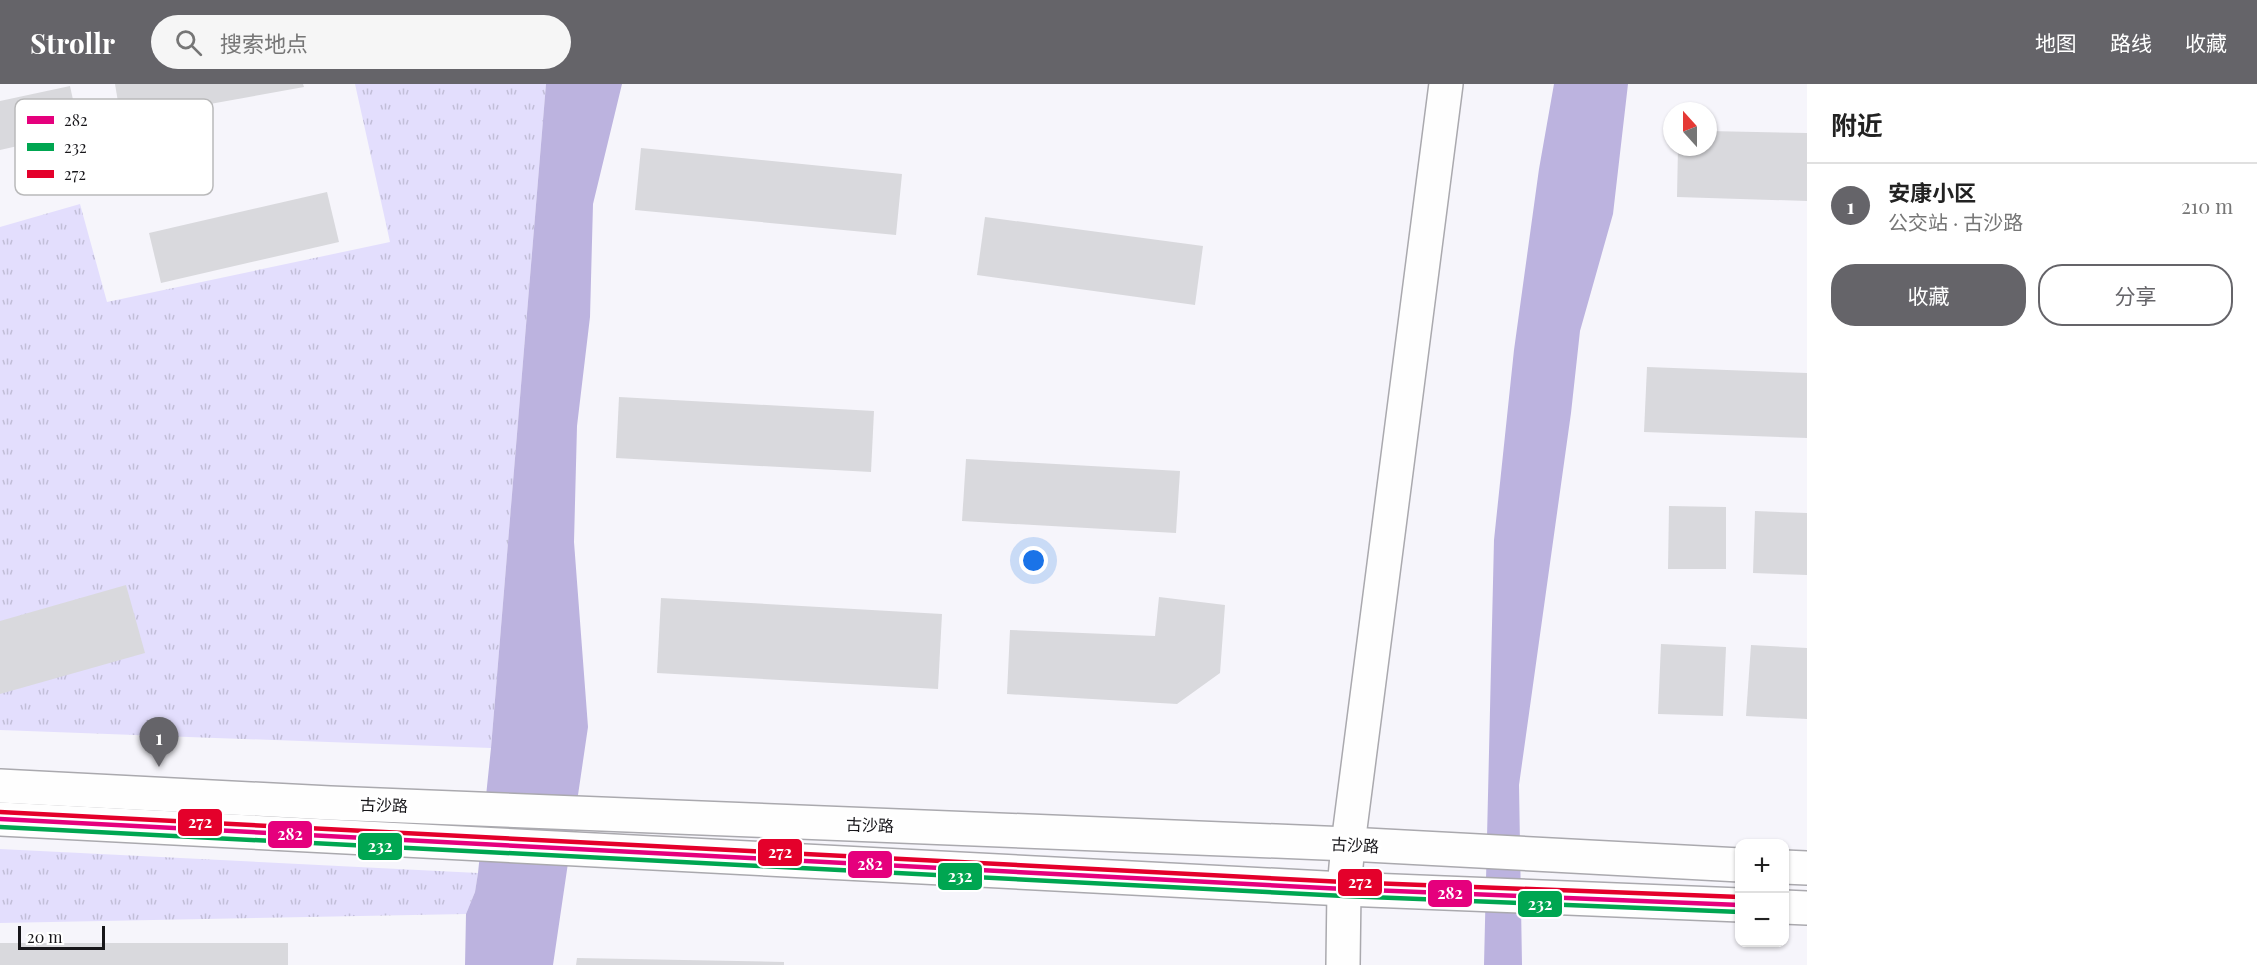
<!DOCTYPE html>
<html lang="zh">
<meta charset="utf-8">
<style>
body{margin:0;font-family:"Playfair Display","Noto Sans SC",serif;background:#f6f6f6;color:#222}
.controls{position:absolute;right:18px;bottom:18px;display:grid;overflow:hidden;border-radius:12px;box-shadow:0 2px 4px #0004}
.controls button{width:54px;height:54px;display:grid;place-items:center;padding:0;border:0;border-bottom:2px solid #e0e0e0;background:#fff;color:#222;font:30px sans-serif}
.compass{position:absolute;left:1663px;top:18px;width:54px;height:54px;border-radius:50%;background:#fff;box-shadow:0 2px 4px #0004;rotate:339deg}
.scale{position:absolute;left:18px;bottom:15px;width:87px;box-sizing:border-box;padding-left:6px;border:3px solid #17161a;border-top:0;font-size:16px;line-height:21px;white-space:nowrap;color:#17161a;-webkit-text-stroke:4px #fff;paint-order:stroke}
.you{position:absolute;left:1034px;top:477px;width:21px;height:21px;margin:-15px;border:4px solid #fff;border-radius:50%;background:#1a73e8;box-shadow:0 0 0 9px #1a73e833}
.badge{display:grid;place-items:center;width:39px;height:39px;border-radius:50%;background:#656469;color:#fff;font-size:20px;font-weight:700}
.pin{position:absolute;translate:-50% -50px;filter:drop-shadow(0 2px 3px #0008)}
.pin::after{content:'';position:absolute;top:32px;width:21px;height:18px;background:inherit;clip-path:polygon(0 0,100% 0,50% 100%)}
.list{margin:0;padding:0;list-style:none}
h2{display:flex;justify-content:space-between;align-items:center;height:78px;margin:0;padding:0 24px;font-size:26px}
h2 small{font-size:20px;font-weight:400;color:#767676}
.list li{display:grid;grid-template-columns:39px 1fr auto;gap:18px;align-items:center;box-sizing:border-box;height:84px;padding:0 24px;border-top:2px solid #e0e0e0}
.list b{display:block;font-size:22px;white-space:nowrap}
.list p{margin:0;font-size:20px;white-space:nowrap;color:#767676}
.list em{font-size:20px;font-style:normal;color:#767676}
.actions{display:flex;gap:12px;padding:18px 24px}
.actions a{flex:1;padding:14px 0;border:2px solid #656469;border-radius:24px;text-align:center;font-size:21px;color:#656469}
.actions .main{background:#656469;color:#fff}
.icon{flex:none;width:33px;height:33px;fill:none;stroke:currentColor;stroke-width:2;stroke-linecap:round;stroke-linejoin:round}
.map{position:relative;flex:none;width:1807px;height:881px;overflow:hidden}
header{display:flex;align-items:center;gap:36px;box-sizing:border-box;height:84px;padding:0 30px;background:#656469;color:#fff}
header strong{font-size:28px}
nav{display:flex;gap:33px;margin-inline-start:auto;font-size:21px}
.search{width:420px;height:54px;background:#f6f6f6;display:flex;align-items:center;gap:15px;box-sizing:border-box;padding:0 21px;border-radius:33px;color:#767676;font-size:22px}
main{display:flex}
aside{flex:1;background:#fff}
.map>svg:first-child{display:block}
</style>
<header>
<strong>Strollr</strong>
<div class="search"><svg class="icon" aria-label="search" viewBox="0 0 24 24"><circle cx="10" cy="10" r="6"/><path d="M15 15l6 6"/></svg>搜索地点</div>
<nav><a>地图</a><a>路线</a><a>收藏</a></nav>
</header>
<main>
<div class="map">
<svg width="1807" height="881" viewBox="0 0 1807 881">
<defs>
<pattern id="grass-tufts" width="24" height="20" patternUnits="userSpaceOnUse" patternTransform="scale(1.5)"><rect width="24" height="20" fill="#e3defd"/><path d="M3 7l-1-3M5 7V3M7 7l1-3M15 17l-1-3M17 17v-4M19 17l1-3" fill="none" stroke="#c2bed8"/></pattern>
</defs>
<rect width="100%" height="100%" fill="#f6f5fb"/>
<g fill="url(#grass-tufts)">
<polygon points="355,0 546,0 491,664 0,646 0,143 80,120 107,218 390,158"/>
<polygon points="0,765 478,789 475,808 466,830 0,839"/>
</g>
<g fill="#bcb3df">
<polygon points="546,0 622,0 593,120 590,233 577,342 574,458 588,643 553,881 465,881 466,830 475,808 478,789 491,664"/>
<polygon points="1554,0 1628,0 1613,130 1580,247 1571,329 1519,701 1522,881 1484,881 1494,456 1514,266 1539,85"/>
</g>
<g fill="#d9d9dd">
<polygon points="115,0 303,0 304,3 121,36"/>
<polygon points="70,2 80,48 0,66 0,17"/>
<polygon points="1708,47 1807,49 1807,117 1677,113 1678,63 1708,63"/>
<polygon points="641,64 902,90 896,151 635,126"/>
<polygon points="327,108 339,158 161,199 149,149"/>
<polygon points="985,133 1203,162 1195,221 977,191"/>
<polygon points="1647,283 1807,289 1807,354 1644,348"/>
<polygon points="619,313 874,327 871,388 616,374"/>
<polygon points="966,375 1180,387 1176,449 962,437"/>
<polygon points="1669,422 1726,423 1726,485 1668,485"/>
<polygon points="1755,427 1807,429 1807,491 1753,489"/>
<polygon points="126,501 145,569 0,610 0,537"/>
<polygon points="1159,513 1225,521 1220,589 1177,620 1007,610 1010,546 1155,552"/>
<polygon points="661,514 942,530 938,605 657,589"/>
<polygon points="1661,560 1726,563 1723,632 1658,630"/>
<polygon points="1751,561 1807,564 1807,635 1746,632"/>
<rect x="0" y="859" width="288" height="22"/>
<polygon points="577,874 784,878 784,881 576,881"/>
</g>
<g fill="none" stroke-linecap="round" stroke-linejoin="round">
<defs>
<g id="secondary">
<polyline points="0,702 330,719 1348,760 1740,781"/>
<polyline points="0,735 1344,805 1740,821"/>
<polyline points="1784,783 1807,784"/>
<polyline points="1784,823 1807,824"/>
<polyline points="1343,881 1344,805 1348,760 1446,0"/>
</g>
</defs>
<use href="#secondary" stroke="#aaa9ae" stroke-width="36"/>
<use href="#secondary" stroke="#fefefe" stroke-width="33"/>
<defs>
<polyline id="bus-1" points="0,735 1344,805 1740,821"/>
<polyline id="bus-2" points="0,743 1344,812 1740,828"/>
<polyline id="bus-3" points="0,728 1344,798 1740,813"/>
</defs>
<use href="#bus-1" stroke="#fff" stroke-width="9"/>
<use href="#bus-2" stroke="#fff" stroke-width="9"/>
<use href="#bus-3" stroke="#fff" stroke-width="9"/>
<use href="#bus-1" stroke="#e5007d" stroke-width="4.5"/>
<use href="#bus-2" stroke="#00a651" stroke-width="4.5"/>
<use href="#bus-3" stroke="#e4002b" stroke-width="4.5"/>
</g>
<g text-anchor="middle" stroke-width="6" stroke-linejoin="round" paint-order="stroke">
<g font-size="16" fill="#17161a" stroke="#fff">
<text transform="translate(384 721) rotate(2)" y="6">古沙路</text>
<text transform="translate(870 741) rotate(2)" y="6">古沙路</text>
<text transform="translate(1355 761) rotate(3)" y="6">古沙路</text>
</g>
</g>
<rect x="15" y="15" width="198" height="96" rx="9" fill="#fff" stroke="#b9b9ba" stroke-width="1.5"/>
<rect x="27" y="32" width="27" height="8" fill="#e5007d"/>
<rect x="27" y="59" width="27" height="8" fill="#00a651"/>
<rect x="27" y="86" width="27" height="8" fill="#e4002b"/>
<g font-size="16" fill="#17161a">
<text x="64" y="42">282</text>
<text x="64" y="69">232</text>
<text x="64" y="96">272</text>
</g>
<g stroke="#fff" stroke-width="2">
<rect x="177" y="724" width="46" height="29" rx="6" fill="#e4002b"/>
<rect x="267" y="736" width="46" height="29" rx="6" fill="#e5007d"/>
<rect x="357" y="748" width="46" height="29" rx="6" fill="#00a651"/>
<rect x="757" y="754" width="46" height="29" rx="6" fill="#e4002b"/>
<rect x="847" y="766" width="46" height="29" rx="6" fill="#e5007d"/>
<rect x="937" y="778" width="46" height="29" rx="6" fill="#00a651"/>
<rect x="1337" y="784" width="46" height="29" rx="6" fill="#e4002b"/>
<rect x="1427" y="795" width="46" height="29" rx="6" fill="#e5007d"/>
<rect x="1517" y="806" width="46" height="28" rx="6" fill="#00a651"/>
</g>
<g font-size="16" text-anchor="middle" font-weight="bold" fill="#fff">
<text x="200" y="744">272</text>
<text x="290" y="756">282</text>
<text x="380" y="768">232</text>
<text x="780" y="774">272</text>
<text x="870" y="786">282</text>
<text x="960" y="798">232</text>
<text x="1360" y="804">272</text>
<text x="1450" y="815">282</text>
<text x="1540" y="826">232</text>
</g>
</svg>
<div class="controls">
<button>+</button>
<button>−</button>
</div>
<svg class="compass" viewBox="-18 -18 36 36"><path d="M0-13l5 13h-10z" fill="#e53935"/><path d="M0 13l5-13h-10z" fill="#767676"/></svg>
<div class="scale">20 m</div>
<div class="you"></div>
<div class="pin badge" style="left:159px;top:683px">1</div>
</div>
<aside>
<h2>附近<small></small></h2>
<ul class="list">
<li><span class="badge">1</span><div><b>安康小区</b><p>公交站 · 古沙路</p></div><em>210 m</em></li>
</ul>
<div class="actions"><a class="main">收藏</a><a>分享</a></div>
</aside>
</main>
